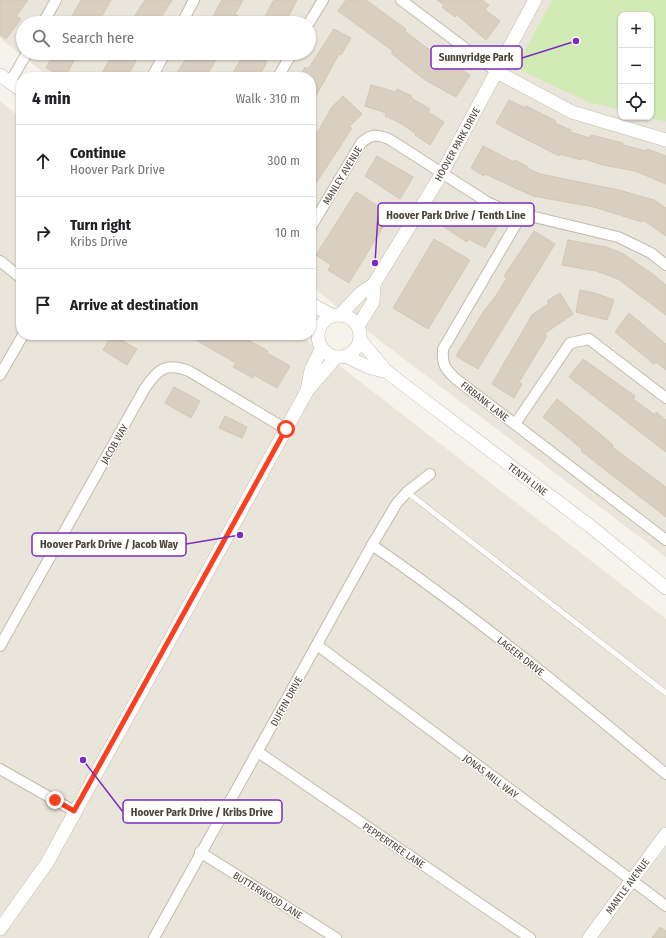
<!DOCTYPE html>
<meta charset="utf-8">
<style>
body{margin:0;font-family:"Fira Sans Condensed",sans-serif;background:#f2f2f2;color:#202124}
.controls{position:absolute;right:12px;top:12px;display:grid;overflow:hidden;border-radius:8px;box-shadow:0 1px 3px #0004}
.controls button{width:36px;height:36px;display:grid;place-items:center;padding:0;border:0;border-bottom:1px solid #e0e0e0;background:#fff;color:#202124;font:20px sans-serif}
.stop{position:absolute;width:12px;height:12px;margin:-9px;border:3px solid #fc3f1d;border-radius:50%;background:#fff}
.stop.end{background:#fc3f1d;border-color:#fff;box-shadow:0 1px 4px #0008}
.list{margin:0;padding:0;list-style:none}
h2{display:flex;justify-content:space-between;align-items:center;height:52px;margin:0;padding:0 16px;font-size:17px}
h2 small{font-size:13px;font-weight:400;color:#757577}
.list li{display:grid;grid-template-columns:26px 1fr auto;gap:12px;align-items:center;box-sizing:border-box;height:72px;padding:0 16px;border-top:1px solid #e0e0e0}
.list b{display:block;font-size:15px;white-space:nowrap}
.list p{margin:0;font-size:13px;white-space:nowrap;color:#757577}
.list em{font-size:13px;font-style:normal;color:#757577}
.icon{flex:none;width:22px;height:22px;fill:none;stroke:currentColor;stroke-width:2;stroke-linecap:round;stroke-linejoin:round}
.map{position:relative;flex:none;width:666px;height:938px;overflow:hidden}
.search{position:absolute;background:#fff;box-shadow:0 1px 3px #0004;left:16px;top:16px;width:300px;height:44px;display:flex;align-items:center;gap:10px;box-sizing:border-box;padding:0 14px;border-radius:22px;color:#757577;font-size:15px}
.panel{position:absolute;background:#fff;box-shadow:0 1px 3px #0004;left:16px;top:72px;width:300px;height:268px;border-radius:16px}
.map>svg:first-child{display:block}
</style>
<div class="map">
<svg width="666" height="938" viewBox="0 0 666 938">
<rect width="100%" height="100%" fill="#f6f3ec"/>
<g fill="#eae5da" fill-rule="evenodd">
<path d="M0,0H666V557L379,340L311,286V77H49L0,38ZM621,15H651V117H621ZM23,23H309V53H23Z"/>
<polygon points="0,101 21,118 21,335 300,335 666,619 666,938 0,938"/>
</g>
<polygon fill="#d2eab5" points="552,0 666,0 666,122 648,117 651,117 651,15 621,15 621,110 588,102 516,68"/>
<g fill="#d8cfc1" stroke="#d3c7b4">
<polygon points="0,0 28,0 16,16 21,19 6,39 0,35"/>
<polygon points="81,0 111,0 98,23 68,23"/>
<polygon points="145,0 172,0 158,23 130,23"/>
<polygon points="222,0 243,0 235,14 240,17 236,23 209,23"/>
<polygon points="274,0 297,0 285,23 261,23"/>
<polygon points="346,0 366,0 406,29 405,31 424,46 470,75 456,97 425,80 391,53 393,51 338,11"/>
<polygon points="437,0 482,0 489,5 485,10 500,21 486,40 457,15 455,17 442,7 444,5"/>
<polygon points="334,29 351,38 341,55 339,54 311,105 311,77 300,77 305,67 308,69"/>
<polygon points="54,53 72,53 70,56 75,59 65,77 46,68"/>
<polygon points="113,53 140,53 127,77 100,77"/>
<polygon points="190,53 207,53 217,58 207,75 202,73 200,77 174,77"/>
<polygon points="244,53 269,53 265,61 267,62 259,77 231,77"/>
<polygon points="371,85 396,92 397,89 412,96 411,98 430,109 428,112 444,122 430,145 415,135 416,134 402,124 385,116 386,113 365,106"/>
<polygon points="343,96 362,114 349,127 352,128 311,191 311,143 332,107"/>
<polygon points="509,100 525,108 526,106 556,121 555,123 571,130 570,132 590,138 591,135 623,143 623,145 646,151 647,149 666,156 666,184 635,171 603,165 582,158 581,160 560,154 559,156 510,131 496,123"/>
<polygon points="483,146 514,162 515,160 528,167 527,168 540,174 619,190 654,200 666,208 666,236 643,220 642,222 594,207 533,196 485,174 484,176 471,168"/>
<polygon points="377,156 413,177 400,199 365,176"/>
<polygon points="356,192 391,214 349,283 328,270 331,265 316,255"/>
<polygon points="453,202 466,209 465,211 481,220 483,217 498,225 485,248 469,239 467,242 441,225"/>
<polygon points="534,231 555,244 478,369 456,356 484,311 495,297 507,278 504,276"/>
<polygon points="434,239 470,260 428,329 393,308"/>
<polygon points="568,240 606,247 622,253 654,275 666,285 666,315 618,279 596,271 562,265"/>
<polygon points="580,290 595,293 614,300 607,320 576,312"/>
<polygon points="560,293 573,314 544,334 547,336 519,382 522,384 514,398 492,384 532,315 549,303 547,301"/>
<polygon points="629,313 666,344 666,370 656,362 654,364 615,332"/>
<polygon points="112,335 137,349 127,365 103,350"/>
<polygon points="187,335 239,335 268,351 267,353 290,366 277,388 254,375 253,378 233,367 236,363"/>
<polygon points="583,359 635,396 633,399 655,415 656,412 666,420 666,452 569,377"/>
<polygon points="174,387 200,401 191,418 165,403"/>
<polygon points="557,399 594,429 613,445 612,447 666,487 666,517 581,451 582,449 543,417"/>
<polygon points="225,416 247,427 242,438 219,428"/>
<polygon points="660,927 666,931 666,938 652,938"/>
</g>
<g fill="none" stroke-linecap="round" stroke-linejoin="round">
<defs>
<polyline id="service" points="407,492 666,693"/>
<g id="minor">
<polyline points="401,0 497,72"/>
<polyline points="43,23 56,0"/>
<polyline points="182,23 194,0"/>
<polyline points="309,23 323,0"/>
<polyline points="152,77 165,53"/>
<polyline points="278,77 292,53"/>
<polyline points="10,82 27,53"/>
<path d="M522,214L443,349C442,364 444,368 456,379L666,540"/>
<path d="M311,227L361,143C371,134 377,134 389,139L487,202L505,210L618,237L651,253L666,265"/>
<polyline points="0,261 21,278"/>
<polyline points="0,375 23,335"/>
<polyline points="515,424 570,343 589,339 666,398"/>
<path d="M372,545C474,615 570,694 666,774"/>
<polyline points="317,645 666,906"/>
<path d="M0,646L145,388C158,369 166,362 189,371L286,429"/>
<polyline points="258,752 530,938"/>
<polyline points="0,769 74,811"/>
<polyline points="200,852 336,938"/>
<polyline points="154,938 372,545 397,503 407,492 430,474"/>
</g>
<g id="tertiary">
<polyline points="497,72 572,112 666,140"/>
<polyline points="0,75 21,90"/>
<polyline points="311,304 333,316"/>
<polyline points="340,315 361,293 374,284 442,173 535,0"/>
<circle cx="339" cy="336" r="21"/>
<polyline points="358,326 373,302 374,284"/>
<polyline points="360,340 387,372 590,526 666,588"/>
<polyline points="346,356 368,367 387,372"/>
<polyline points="307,391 311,370 322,348"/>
<polyline points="0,929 47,863 307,391 336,357"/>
<polyline points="589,938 666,834"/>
</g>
</defs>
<use href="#service" stroke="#c2bbae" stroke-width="6"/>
<use href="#minor" stroke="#c2bbae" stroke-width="12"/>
<use href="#tertiary" stroke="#c2bbae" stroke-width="14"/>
<use href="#service" stroke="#fff" stroke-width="5"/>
<use href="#minor" stroke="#fff" stroke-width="10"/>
<use href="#tertiary" stroke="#fff" stroke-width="13"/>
</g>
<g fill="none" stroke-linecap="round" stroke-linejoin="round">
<polyline stroke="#fc3f1d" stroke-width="5" points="55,800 74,811 286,429"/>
</g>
<g text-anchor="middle" stroke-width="3" stroke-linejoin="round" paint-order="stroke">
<g font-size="10" fill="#4b4439" stroke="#fff">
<text transform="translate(457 144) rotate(-61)" y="4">HOOVER PARK DRIVE</text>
<text transform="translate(342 175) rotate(-59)" y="4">MANLEY AVENUE</text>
<text transform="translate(485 401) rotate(38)" y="4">FIRBANK LANE</text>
<text transform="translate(114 444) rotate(-60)" y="4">JACOB WAY</text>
<text transform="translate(528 479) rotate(37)" y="4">TENTH LINE</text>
<text transform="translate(521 656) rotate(38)" y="4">LAGEER DRIVE</text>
<text transform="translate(286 701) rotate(-61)" y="4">DUFFIN DRIVE</text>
<text transform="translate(491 776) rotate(37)" y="4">JONAS MILL WAY</text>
<text transform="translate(394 845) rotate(34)" y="4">PEPPERTREE LANE</text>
<text transform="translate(627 886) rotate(-54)" y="4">MANTLE AVENUE</text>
<text transform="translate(268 895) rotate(32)" y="4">BUTTERWOOD LANE</text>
</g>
</g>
<path fill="none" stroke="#7b2cbf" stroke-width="1.5" d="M576 41L522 58M375 263L378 215M240 535L186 544M83 760L123 812"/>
<g fill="#7b2cbf" stroke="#fff" stroke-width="1.5">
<circle cx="576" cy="41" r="4"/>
<circle cx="375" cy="263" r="4"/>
<circle cx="240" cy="535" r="4"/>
<circle cx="83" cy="760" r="4"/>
</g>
<g fill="#fff" stroke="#7b2cbf" stroke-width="1.5">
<rect x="431" y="46" width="91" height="23" rx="4"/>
<rect x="378" y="203" width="156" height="23" rx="4"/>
<rect x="32" y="533" width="154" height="23" rx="4"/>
<rect x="123" y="800" width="159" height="23" rx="4"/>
</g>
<g font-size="11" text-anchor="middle" font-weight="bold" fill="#4b4439">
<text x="476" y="61">Sunnyridge Park</text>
<text x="456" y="219">Hoover Park Drive / Tenth Line</text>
<text x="109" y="548">Hoover Park Drive / Jacob Way</text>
<text x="202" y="816">Hoover Park Drive / Kribs Drive</text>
</g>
</svg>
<div class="controls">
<button>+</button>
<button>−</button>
<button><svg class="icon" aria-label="locate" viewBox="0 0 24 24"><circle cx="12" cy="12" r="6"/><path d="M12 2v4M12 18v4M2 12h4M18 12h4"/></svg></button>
</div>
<div class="stop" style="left:286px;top:429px"></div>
<div class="stop end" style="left:55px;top:800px"></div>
<div class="search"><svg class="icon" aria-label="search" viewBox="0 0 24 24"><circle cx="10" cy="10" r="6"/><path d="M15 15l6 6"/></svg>Search here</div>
<section class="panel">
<h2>4 min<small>Walk · 310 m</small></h2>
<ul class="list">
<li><svg class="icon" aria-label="ahead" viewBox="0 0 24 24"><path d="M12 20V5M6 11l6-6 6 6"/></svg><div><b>Continue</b><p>Hoover Park Drive</p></div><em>300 m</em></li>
<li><svg class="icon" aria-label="right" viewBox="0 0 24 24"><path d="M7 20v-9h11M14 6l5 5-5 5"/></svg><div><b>Turn right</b><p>Kribs Drive</p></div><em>10 m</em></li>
<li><svg class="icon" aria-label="arrive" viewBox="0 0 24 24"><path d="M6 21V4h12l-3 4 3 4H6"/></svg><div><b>Arrive at destination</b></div></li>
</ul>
</section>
</div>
